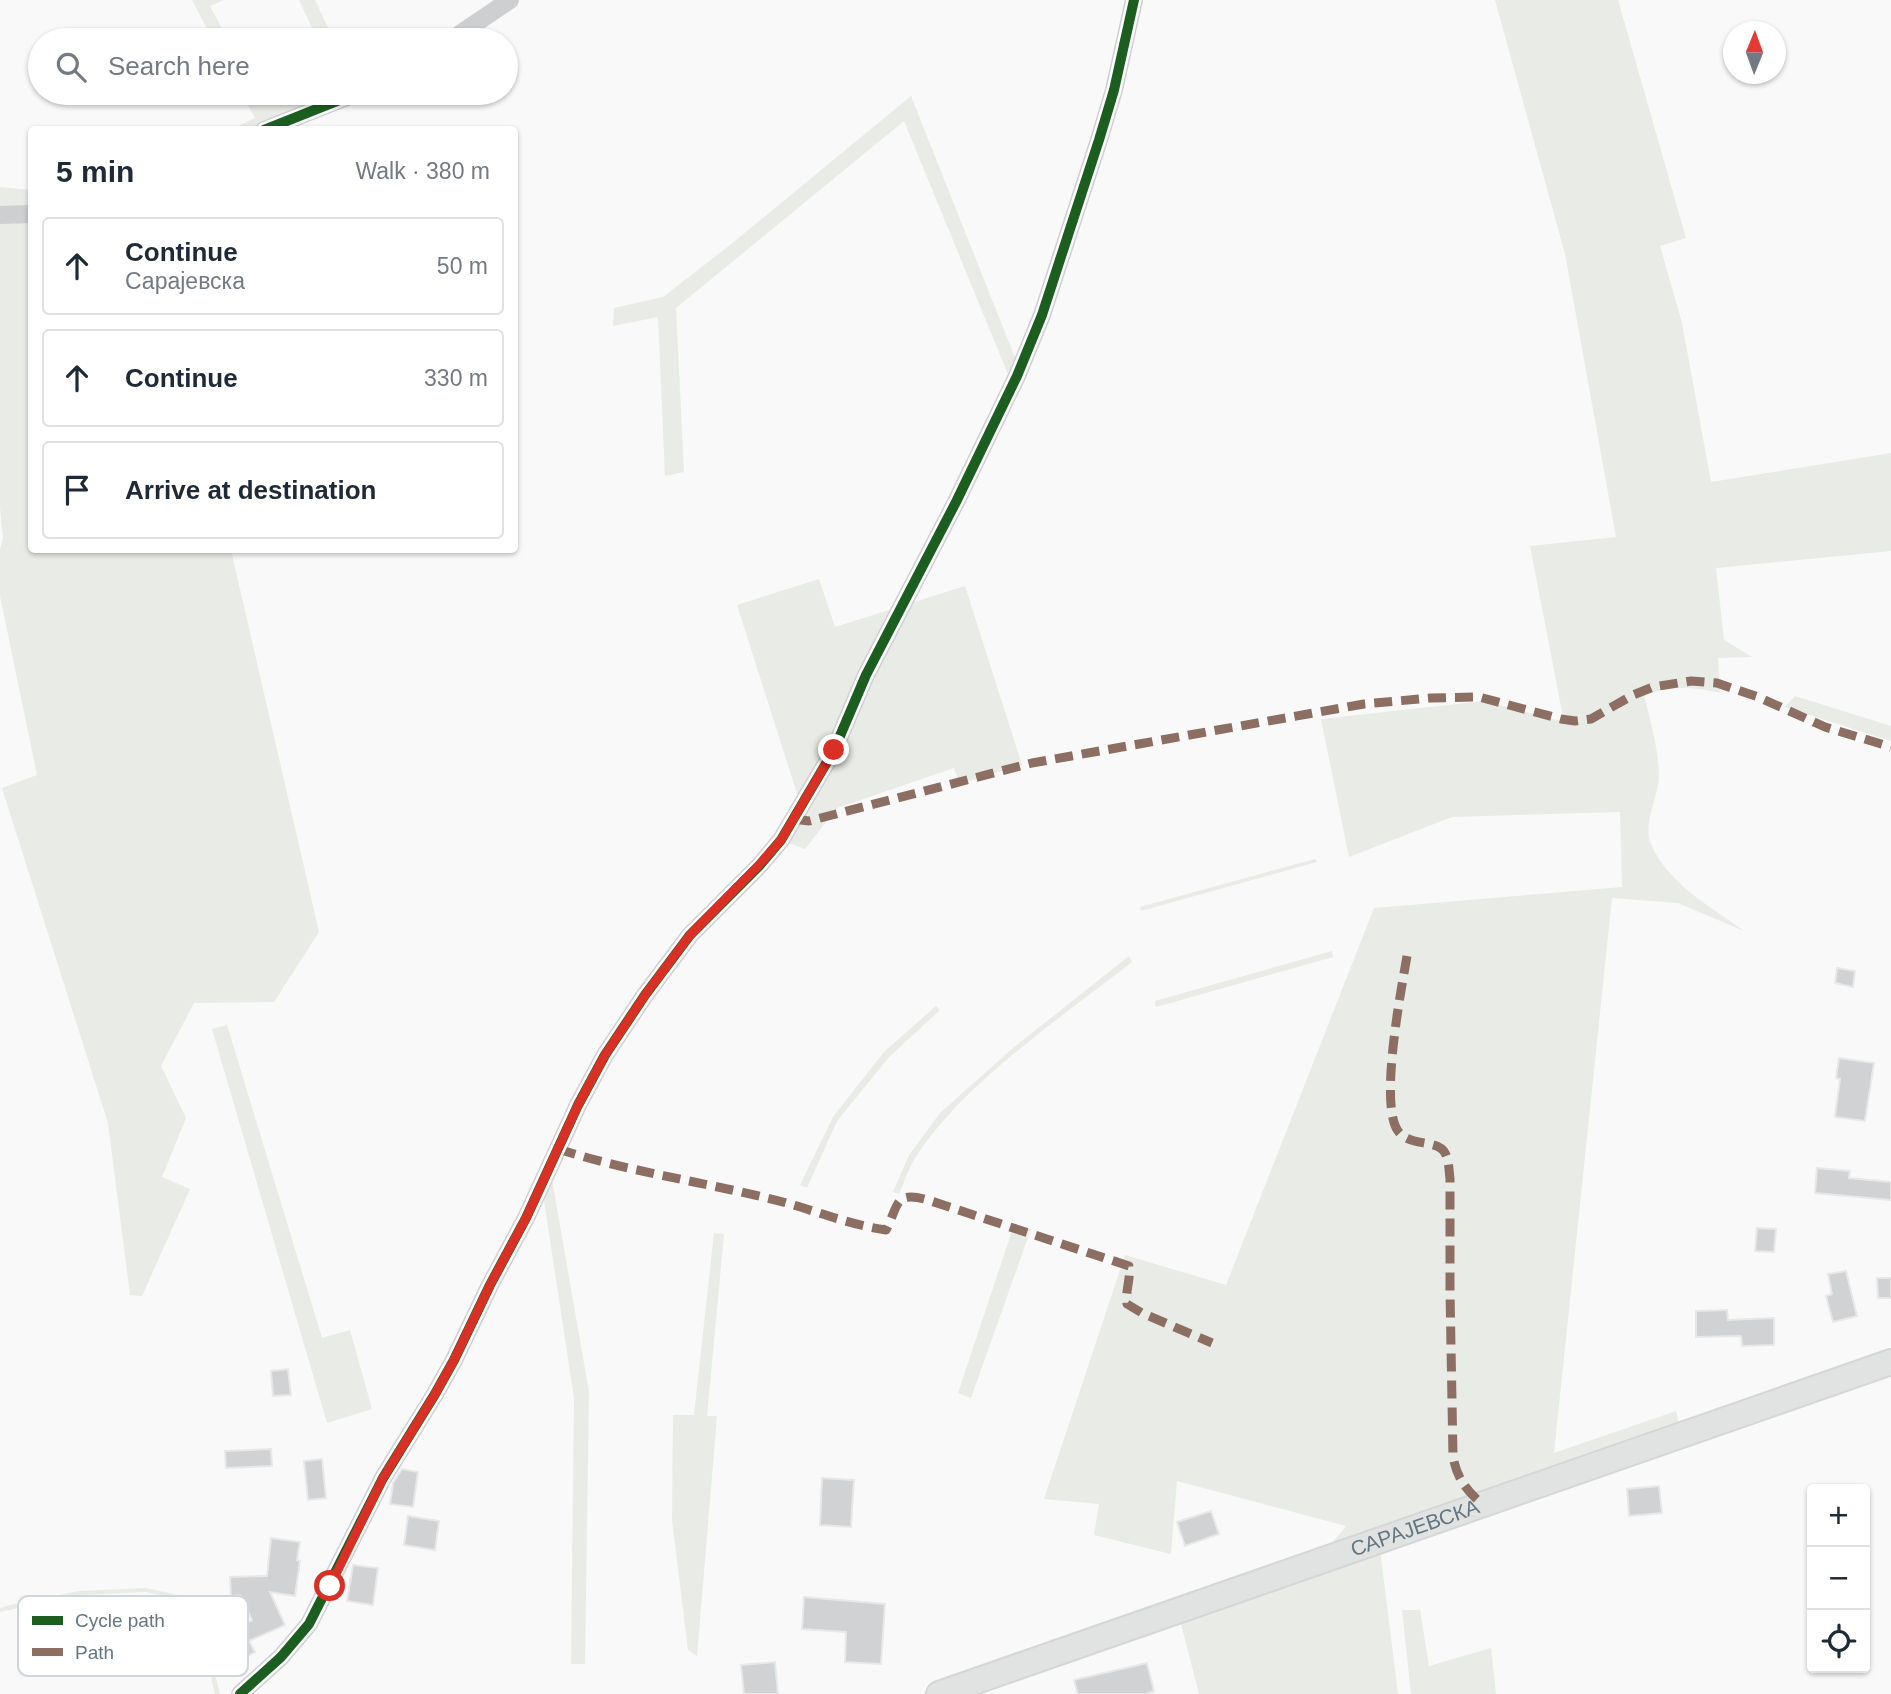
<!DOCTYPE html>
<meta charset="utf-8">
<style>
body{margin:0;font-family:Arial,sans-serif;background:#f2f2f3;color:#1f2937}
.controls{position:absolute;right:21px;bottom:21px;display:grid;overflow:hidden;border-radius:7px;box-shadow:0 2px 5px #0004}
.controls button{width:63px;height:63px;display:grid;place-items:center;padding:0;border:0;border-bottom:2px solid #e0e1e3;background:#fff;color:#1f2937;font:35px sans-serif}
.compass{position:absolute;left:1723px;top:21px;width:63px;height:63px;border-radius:50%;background:#fff;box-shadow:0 2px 5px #0004;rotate:1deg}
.stop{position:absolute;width:21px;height:21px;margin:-16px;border:5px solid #d93025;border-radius:50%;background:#fff}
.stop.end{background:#d93025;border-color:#fff;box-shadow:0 2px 7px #0008}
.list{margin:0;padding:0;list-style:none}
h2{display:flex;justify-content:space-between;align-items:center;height:91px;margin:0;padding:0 28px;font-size:30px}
h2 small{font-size:23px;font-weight:400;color:#747a83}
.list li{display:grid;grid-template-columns:46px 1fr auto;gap:21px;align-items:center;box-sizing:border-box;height:98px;margin:0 14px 14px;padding:0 14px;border:2px solid #e0e1e3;border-radius:7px}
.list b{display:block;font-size:26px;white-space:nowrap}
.list p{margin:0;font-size:23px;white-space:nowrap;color:#747a83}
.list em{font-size:23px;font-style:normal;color:#747a83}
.icon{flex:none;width:38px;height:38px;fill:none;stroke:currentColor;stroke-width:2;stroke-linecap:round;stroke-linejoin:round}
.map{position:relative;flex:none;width:1891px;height:1694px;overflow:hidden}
.search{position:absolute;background:#fff;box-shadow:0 2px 5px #0004;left:28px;top:28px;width:490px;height:77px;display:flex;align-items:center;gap:18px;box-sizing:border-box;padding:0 24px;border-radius:38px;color:#747a83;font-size:26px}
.panel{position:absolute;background:#fff;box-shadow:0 2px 5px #0004;left:28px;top:126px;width:490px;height:427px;border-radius:7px}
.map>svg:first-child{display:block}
</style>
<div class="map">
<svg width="1891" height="1694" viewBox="0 0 1891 1694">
<rect width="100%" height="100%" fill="#f9f9f9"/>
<g fill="#e8ebe6">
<polygon points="192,0 224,0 210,6 228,40 213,40"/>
<polygon points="299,0 315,0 334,40 318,40"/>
<path d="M1495,0H1618L1686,238L1660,246L1682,323L1711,482L1891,453V551L1716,568L1724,640L1752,657L1718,658L1720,693C1691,687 1671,685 1644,696C1651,722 1658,748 1659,775C1659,797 1642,823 1651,844C1668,884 1710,906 1744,931L1678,903L1612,898L1554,1453L1676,1411L1679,1425L1326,1550L1346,1526L1177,1481L1171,1554L1094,1535L1099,1504L1044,1499L1125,1255L1226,1285L1374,908L1622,887L1620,812L1452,817L1349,857L1321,719L1484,701L1564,722L1530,546L1616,537L1565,254Z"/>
<polygon points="241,93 337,93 273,129 230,130 255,118"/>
<polygon points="911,96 1018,365 1010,379 904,121 676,308 684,472 665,476 658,317 613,326 614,308 663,297 730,245"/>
<polygon points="0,187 31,190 32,550 231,550 319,932 274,1002 194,1003 161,1066 186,1118 162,1177 190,1189 142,1296 130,1295 108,1123 2,788 37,775 0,596 0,549 3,538 0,507"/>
<polygon points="819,579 835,627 965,586 1022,765 960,784 954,768 837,808 805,849 786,842 800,803 737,605"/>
<polygon points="1795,696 1891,726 1891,741 1785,707"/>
<polygon points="1315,859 1317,862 1141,911 1140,907"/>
<polygon points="1332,951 1333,957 1156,1007 1155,1001"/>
<path d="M1129,956L1132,962C1062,1017 966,1081 917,1155C909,1166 905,1181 899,1194L893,1192L909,1155L940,1113L1013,1048Z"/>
<polygon points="936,1006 940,1010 889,1057 837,1121 807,1188 800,1185 833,1117 884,1052"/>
<polygon points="227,1025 322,1338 350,1330 372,1409 327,1423 212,1029"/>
<polygon points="551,1174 589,1392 585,1664 571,1664 574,1398 543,1194"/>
<polygon points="1014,1225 1031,1229 971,1398 958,1393"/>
<polygon points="714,1233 724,1234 707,1416 717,1416 697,1656 688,1650 672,1520 673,1415 694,1415"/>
<polygon points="1380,1550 1398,1694 1199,1694 1180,1620"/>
<polygon points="146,1588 200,1600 257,1597 257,1601 202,1604 202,1621 220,1694 215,1694 197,1621 197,1604 146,1592 79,1595 0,1612 0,1608 10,1605 79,1591"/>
<polygon points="1402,1610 1420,1610 1429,1666 1491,1648 1496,1694 1411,1694"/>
</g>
<g fill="#d0d2d3" stroke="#e8e8e8" stroke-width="2">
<polygon points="1837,968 1855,971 1853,987 1835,983"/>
<polygon points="1839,1058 1874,1063 1865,1121 1835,1117 1840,1079 1836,1078"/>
<polygon points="1817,1168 1850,1171 1849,1178 1891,1182 1891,1200 1815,1193"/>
<polygon points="1757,1228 1776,1229 1774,1252 1755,1251"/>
<polygon points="1846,1271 1857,1316 1833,1322 1826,1296 1832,1294 1828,1274"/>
<polygon points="1877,1278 1891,1278 1891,1298 1878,1298"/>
<polygon points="1727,1310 1728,1320 1774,1318 1774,1345 1742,1346 1741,1336 1696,1337 1696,1311"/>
<polygon points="288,1369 291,1395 273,1396 271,1371"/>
<polygon points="271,1449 272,1466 226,1468 225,1451"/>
<polygon points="322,1459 326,1498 308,1500 304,1461"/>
<polygon points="402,1469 418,1472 413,1507 390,1504 393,1483"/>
<polygon points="822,1478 854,1480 851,1527 820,1525"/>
<polygon points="1659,1486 1662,1513 1629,1516 1627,1489"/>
<polygon points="1211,1511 1219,1534 1185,1546 1177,1522"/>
<polygon points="408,1516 439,1521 435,1550 404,1545"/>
<polygon points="271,1538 300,1542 297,1560 300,1561 295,1596 270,1592 285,1625 249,1641 255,1652 223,1670 209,1645 252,1620 240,1595 231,1596 230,1577 267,1576"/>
<polygon points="353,1565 378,1568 373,1605 347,1601"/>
<polygon points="804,1597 885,1604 881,1664 845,1662 846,1632 802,1629"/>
<polygon points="775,1662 778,1694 744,1694 741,1665"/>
<polygon points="1147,1663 1154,1691 1145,1694 1078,1694 1074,1680"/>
</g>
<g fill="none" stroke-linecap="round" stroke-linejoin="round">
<defs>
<g id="secondary">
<path id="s1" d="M939,1694L1891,1362"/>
</g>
</defs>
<use href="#secondary" stroke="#d5d6d7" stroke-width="28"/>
<g stroke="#cecfd0" stroke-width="18">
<polyline points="451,40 510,0"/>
<polyline points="264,130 357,93"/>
<polyline points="0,215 32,214"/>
<polyline points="240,1694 281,1657 309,1624 383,1478 435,1394 454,1360 490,1285 526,1218 578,1105 605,1055 645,995 690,935 759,866 781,840 834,750 866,675 956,502 1017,376 1042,315 1099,140 1114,90 1134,0"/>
</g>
<use href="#secondary" stroke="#e1e2e2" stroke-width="24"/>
<g stroke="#8d6e63" stroke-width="9" stroke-dasharray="18 9" stroke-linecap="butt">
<polyline points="793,819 809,821 1032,763 1364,704 1430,698 1479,697 1561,719 1575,721 1591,719 1633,695 1653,687 1691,681 1717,683 1758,697 1825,727 1891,747"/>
<path d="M1407,956C1401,991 1379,1104 1398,1131C1409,1147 1438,1139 1445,1153C1449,1160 1449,1171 1450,1179V1291L1453,1457C1457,1478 1466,1490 1482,1504"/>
<path d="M558,1149C627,1171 697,1181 767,1198C807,1207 844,1224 886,1230C899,1206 893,1190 928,1200L1129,1266C1131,1280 1125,1290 1127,1304L1142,1313L1212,1343"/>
</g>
<defs>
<g id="cycleway">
<polyline points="264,130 357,93"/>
<polyline points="240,1694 281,1657 309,1624 383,1478 435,1394 454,1360 490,1285 526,1218 578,1105 605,1055 645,995 690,935 759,866 781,840 834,750 866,675 956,502 1017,376 1042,315 1099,140 1114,90 1134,0"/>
</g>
</defs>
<use href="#cycleway" stroke="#fff" stroke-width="15"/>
<use href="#cycleway" stroke="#1b5e20" stroke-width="10"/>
</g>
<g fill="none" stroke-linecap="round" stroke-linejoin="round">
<polyline stroke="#d93025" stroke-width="9" points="330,1586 383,1478 435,1394 454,1360 490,1285 526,1218 578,1105 605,1055 645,995 690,935 758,866 781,840 834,750"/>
</g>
<g text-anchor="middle" stroke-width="7" stroke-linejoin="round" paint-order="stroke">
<g font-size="21" fill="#657683" stroke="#fff">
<text dy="7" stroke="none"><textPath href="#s1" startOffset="504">САРАЈЕВСКА</textPath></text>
</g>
</g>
<rect x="18" y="1596" width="230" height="80" rx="10" fill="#fff" stroke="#d1d6da" stroke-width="2"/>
<rect x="32" y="1616" width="31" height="9" fill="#1b5e20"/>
<rect x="32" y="1648" width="31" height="8" fill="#8d6e63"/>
<g font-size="19" fill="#657683">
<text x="75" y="1627">Cycle path</text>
<text x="75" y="1659">Path</text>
</g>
</svg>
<div class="controls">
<button>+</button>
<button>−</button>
<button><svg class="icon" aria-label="locate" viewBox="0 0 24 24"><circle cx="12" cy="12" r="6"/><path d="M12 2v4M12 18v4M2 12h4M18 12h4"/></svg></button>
</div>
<svg class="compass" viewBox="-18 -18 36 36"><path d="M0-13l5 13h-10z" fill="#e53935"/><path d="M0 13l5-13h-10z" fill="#747a83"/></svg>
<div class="stop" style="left:330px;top:1586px"></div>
<div class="stop end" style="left:834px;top:750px"></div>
<div class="search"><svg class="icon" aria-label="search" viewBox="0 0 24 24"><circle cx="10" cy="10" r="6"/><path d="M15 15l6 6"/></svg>Search here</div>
<section class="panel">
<h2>5 min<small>Walk · 380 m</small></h2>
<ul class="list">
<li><svg class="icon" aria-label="ahead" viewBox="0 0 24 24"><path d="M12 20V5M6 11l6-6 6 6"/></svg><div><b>Continue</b><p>Сарајевска</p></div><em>50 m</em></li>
<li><svg class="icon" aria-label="ahead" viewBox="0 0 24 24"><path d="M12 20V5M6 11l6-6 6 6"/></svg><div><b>Continue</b></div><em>330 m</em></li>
<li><svg class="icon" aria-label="arrive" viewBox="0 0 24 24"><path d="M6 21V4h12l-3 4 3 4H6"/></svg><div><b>Arrive at destination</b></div></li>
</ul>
</section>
</div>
